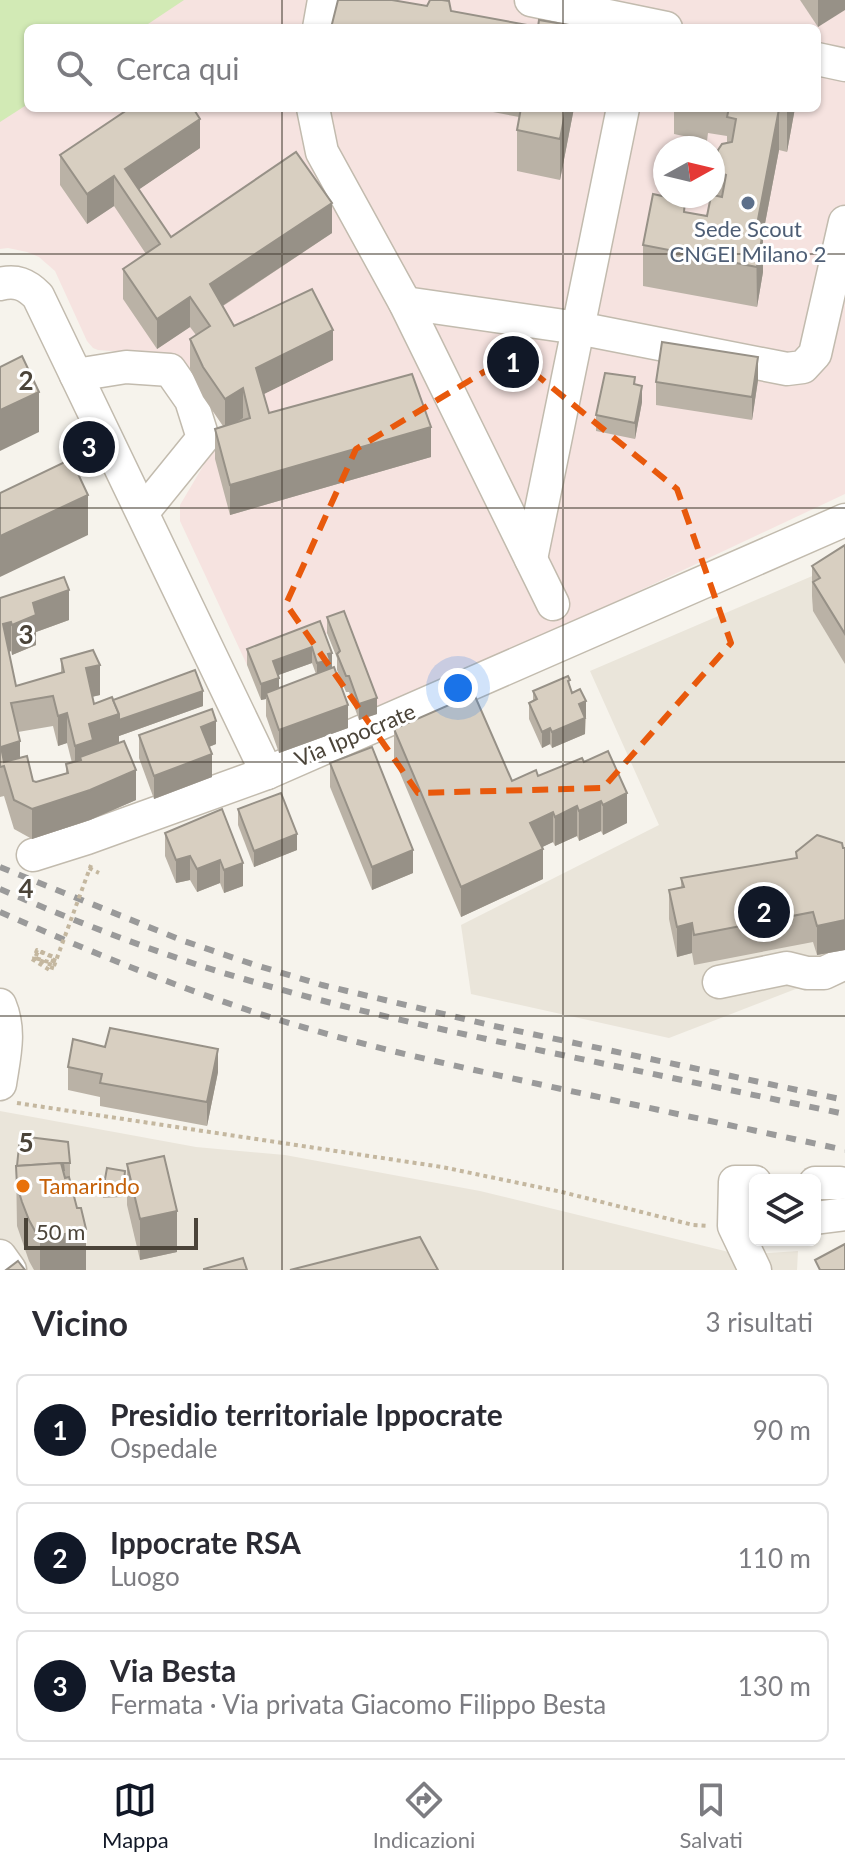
<!DOCTYPE html>
<html lang="it">
<meta charset="utf-8">
<style>
body{margin:0;font-family:Lato,sans-serif;background:#f2f2f3;color:#2b2b33}
.controls{position:absolute;right:24px;bottom:24px;display:grid;overflow:hidden;border-radius:12px;box-shadow:0 2px 6px #0004}
.controls button{width:72px;height:72px;display:grid;place-items:center;padding:0;border:0;border-bottom:2px solid #e1e1e2;background:#fff;color:#2b2b33;font:40px sans-serif}
.compass{position:absolute;left:653px;top:136px;width:72px;height:72px;border-radius:50%;background:#fff;box-shadow:0 2px 6px #0004;rotate:82deg}
.scale{position:absolute;left:24px;bottom:20px;width:174px;box-sizing:border-box;padding-left:8px;border:4px solid #4b4439;border-top:0;font-size:22px;line-height:28px;white-space:nowrap;color:#4b4439;-webkit-text-stroke:6px #fff;paint-order:stroke}
.you{position:absolute;left:458px;top:688px;width:28px;height:28px;margin:-20px;border:6px solid #fff;border-radius:50%;background:#1a73e8;box-shadow:0 0 0 12px #1a73e833}
.badge{display:grid;place-items:center;width:52px;height:52px;border-radius:50%;background:#111827;color:#fff;font-size:26px;font-weight:700}
.pin{position:absolute;translate:-50% -50%;border:4px solid #fff;box-shadow:0 2px 8px #0006}
.list{margin:0;padding:0;list-style:none}
h2{display:flex;justify-content:space-between;align-items:center;height:104px;margin:0;padding:0 32px;font-size:34px}
h2 small{font-size:26px;font-weight:400;color:#7c7c81}
.list li{display:grid;grid-template-columns:52px 1fr auto;gap:24px;align-items:center;box-sizing:border-box;height:112px;margin:0 16px 16px;padding:0 16px;border:2px solid #e1e1e2;border-radius:12px}
.list b{display:block;font-size:30px;white-space:nowrap}
.list p{margin:0;font-size:26px;white-space:nowrap;color:#7c7c81}
.list em{font-size:26px;font-style:normal;color:#7c7c81}
.icon{flex:none;width:44px;height:44px;fill:none;stroke:currentColor;stroke-width:2;stroke-linecap:round;stroke-linejoin:round}
.map{position:relative;flex:none;width:845px;height:1270px;overflow:hidden}
.search{position:absolute;background:#fff;box-shadow:0 2px 6px #0004;left:24px;right:24px;top:24px;height:88px;display:flex;align-items:center;gap:20px;box-sizing:border-box;padding:0 28px;border-radius:12px;color:#7c7c81;font-size:30px}
.sheet{height:488px;background:#fff}
nav{display:flex;justify-content:space-around;align-items:center;box-sizing:border-box;height:112px;border-top:2px solid #e1e1e2;background:#fff;font-size:22px;color:#7c7c81}
nav a{display:grid;justify-items:center;gap:4px}
nav .on{color:#111827}
.map>svg:first-child{display:block}
</style>
<div class="map">
<svg width="845" height="1270" viewBox="0 0 845 1270">
<rect width="100%" height="100%" fill="#f6f3ec"/>
<g fill="#eae5da">
<polygon points="845,562 845,970 669,1038 471,994 461,925 659,825 590,671"/>
<polygon points="0,1111 196,1147 285,1155 480,1191 741,1255 798,1251 797,1270 10,1270 0,1267"/>
</g>
<path fill="#f6e3e0" fill-rule="evenodd" d="M0,0H845V494L377,714L344,627L247,665L180,521V505L225,429L203,397L190,369L172,356L98,350L93,348L87,341L55,271L39,257L27,252L8,248L0,249ZM28,28H817V108H28ZM665,148H713V196H665Z"/>
<polygon fill="#d2eab5" points="0,0 184,0 142,28 28,28 28,104 0,122"/>
<g fill="none" stroke-linecap="round" stroke-linejoin="round">
<defs>
<g id="minor">
<polyline points="531,0 666,28"/>
<polyline points="319,28 324,0"/>
<polyline points="817,59 845,65"/>
<polyline points="313,108 322,152 405,303 553,604"/>
<path d="M0,284C16,280 26,284 38,296L267,773"/>
<polyline points="405,303 578,328 787,369 803,367 815,354 845,222"/>
<polyline points="76,375 126,367 170,370 191,400 203,438 143,512"/>
<polyline points="531,559 623,108"/>
<polyline points="33,855 87,838 267,773 845,520"/>
<polyline points="719,982 787,968 807,973 824,973 845,963"/>
<path d="M0,1005C11,1031 4,1057 0,1084"/>
<polyline points="815,1183 840,1183"/>
<polyline points="815,1218 845,1214"/>
<polyline points="0,1256 10,1270"/>
<polyline points="755,1270 734,1226 735,1182 755,1182"/>
</g>
</defs>
<use href="#minor" stroke="#c2bbae" stroke-width="35"/>
<g stroke="#c4b79f" stroke-width="4" stroke-dasharray="4 4" stroke-linecap="butt">
<polyline points="89,868 99,873"/>
<polyline points="32,959 51,971 55,958 38,951 35,958 52,963 54,957 37,950 34,958 54,966"/>
<polyline points="17,1103 442,1167 562,1192 693,1225 709,1226"/>
</g>
<use href="#minor" stroke="#fff" stroke-width="32"/>
<g stroke="#9a9a9a" stroke-width="6" stroke-dasharray="10 10" stroke-linecap="butt">
<polyline points="0,867 181,940 252,964 322,985 494,1026 845,1100"/>
<path d="M0,889C79,923 161,955 244,979C342,1008 443,1030 543,1051C644,1072 744,1093 845,1114"/>
<path d="M0,912C100,956 202,998 306,1028C392,1053 479,1071 566,1090C659,1110 752,1130 845,1150"/>
</g>
<polyline stroke="#c4b79f" stroke-width="4" stroke-dasharray="4 4" stroke-linecap="butt" points="54,966 91,865"/>
</g>
<g fill="#bab2a6" fill-rule="evenodd">
<polygon points="800,0 845,0 818,27"/>
<polygon points="472,108 574,108 560,180 517,171 517,130 519,117"/>
<polygon points="674,108 795,108 787,152 779,150 763,234 763,272 757,307 643,286 643,245 685,212 707,216 717,196 717,159 727,143 727,136 708,133 707,141 674,134"/>
<polygon points="200,148 139,189 171,237 332,233 223,306 234,326 333,360 263,394 269,413 431,457 230,515 215,459 215,429 223,426 203,397 190,369 190,339 196,335 190,327 157,349 123,299 123,269 146,254 114,206 87,224 60,185 60,155"/>
<polygon points="758,380 752,420 656,405 656,382"/>
<polygon points="635,384 642,402 635,439 596,431 596,415"/>
<polygon points="845,545 845,664 813,611 812,596 812,566"/>
<path d="M0,598L69,620L36,632V645L12,655L11,651L9,652L16,686L61,673V659L100,695L92,697L94,704L113,700L203,706L119,736V743L136,800L90,820L32,839L14,829L4,796L0,797ZM53,726L58,746L67,743L72,763L66,764V773L36,782L33,781L20,758L18,732Z"/>
<polygon points="327,617 377,714 359,720 349,692 346,692 337,670 337,658 327,633"/>
<path d="M320,621L348,728L279,753L266,716V699L261,700L247,665V649ZM312,663L316,674L279,688L278,675Z"/>
<polygon points="570,687 586,717 585,734 552,748 550,744 542,748 529,719 529,703 533,701 533,691"/>
<polygon points="394,729 512,781 538,776 582,758 627,823 603,835 601,831 579,841 577,836 555,846 553,842 542,847 543,879 461,917 394,759"/>
<polygon points="139,735 216,744 209,747 212,777 154,799 139,758"/>
<polygon points="330,763 413,873 372,890 330,787"/>
<polygon points="222,809 243,886 224,893 220,883 197,892 190,880 176,883 165,856 165,833"/>
<polygon points="238,809 297,850 254,867 238,825"/>
<polygon points="845,848 845,950 817,955 813,942 694,965 692,953 677,957 669,919 669,890 681,887 681,878 796,858 796,852"/>
<polygon points="68,1067 218,1072 207,1126 100,1106 100,1097 68,1090"/>
<polygon points="70,1163 70,1179 86,1270 34,1270 29,1261 17,1226 16,1166"/>
<polygon points="127,1164 177,1252 140,1260 127,1205"/>
<polygon points="125,1179 123,1197 103,1198 103,1190"/>
</g>
<g fill="#979187">
<polygon points="818,0 845,0 845,10 818,27"/>
<polygon points="566,108 574,108 560,180 560,139"/>
<polygon points="787,108 795,108 787,152"/>
<polygon points="779,109 779,150 763,234 763,272 757,307 756,230"/>
<polygon points="200,119 200,148 128,197 125,169"/>
<polygon points="114,176 114,206 87,224 87,194"/>
<polygon points="332,203 332,233 210,314 210,284"/>
<polygon points="190,297 190,327 157,349 157,319"/>
<polygon points="333,330 333,360 256,398 256,368"/>
<polygon points="758,357 758,380 752,420 752,397"/>
<polygon points="642,386 642,402 635,439 635,423"/>
<polygon points="243,388 243,418 225,429 225,399"/>
<polygon points="39,392 39,432 0,451 0,410"/>
<polygon points="431,427 431,457 230,515 230,485"/>
<polygon points="88,495 88,535 0,577 0,536"/>
<polygon points="69,590 69,620 36,632 36,645 12,655 12,625 33,603"/>
<polygon points="11,622 11,651 3,654 3,624"/>
<polygon points="312,647 312,663 273,677 273,661"/>
<polygon points="332,653 332,669 317,679 317,663 328,654"/>
<polygon points="100,665 100,695 86,698 86,668"/>
<polygon points="279,678 279,694 266,693 266,699 261,700 261,684"/>
<polygon points="203,691 203,706 119,736 119,743 80,775 75,776 75,746 89,724 119,714"/>
<polygon points="377,698 377,714 359,720 359,704"/>
<polygon points="586,701 586,717 579,720 579,704"/>
<polygon points="348,705 348,728 279,753 279,730"/>
<polygon points="67,713 67,743 58,746 58,716"/>
<polygon points="585,718 585,734 552,748 552,732"/>
<polygon points="216,721 216,744 201,750 201,727"/>
<polygon points="550,728 550,744 542,748 542,732"/>
<polygon points="20,741 20,771 7,775 1,747"/>
<polygon points="212,754 212,777 154,799 154,776"/>
<polygon points="136,770 136,800 90,820 32,839 32,809"/>
<polygon points="627,793 627,823 603,835 603,805"/>
<polygon points="601,801 601,831 579,841 579,811"/>
<polygon points="577,806 577,836 555,846 555,817"/>
<polygon points="553,812 553,842 530,853 530,823"/>
<polygon points="297,834 297,850 254,867 254,851"/>
<polygon points="543,849 543,879 461,917 461,887"/>
<polygon points="413,850 413,873 372,890 372,867"/>
<polygon points="190,856 190,880 176,883 176,860"/>
<polygon points="220,860 220,883 197,892 197,869"/>
<polygon points="243,863 243,886 224,893 224,870"/>
<polygon points="845,920 845,950 817,955 817,926"/>
<polygon points="692,923 692,953 677,957 677,927"/>
<polygon points="218,1049 218,1072 207,1126 207,1102"/>
<polygon points="177,1211 177,1252 140,1260 140,1219"/>
<polygon points="86,1229 86,1270 40,1270 40,1240"/>
</g>
<g fill="#d8cfc1" stroke="#979187" stroke-width="2">
<polygon points="338,0 392,0 427,6 430,0 442,0 449,1 451,11 538,27 539,20 581,27 331,28"/>
<polygon points="130,108 193,108 200,119 125,169 171,237 296,152 332,203 210,284 234,326 312,289 333,330 256,368 269,413 412,374 431,427 230,485 215,429 250,418 243,388 225,399 203,367 190,339 210,326 190,297 157,319 123,269 160,244 114,176 87,194 60,155"/>
<polygon points="521,108 566,108 560,139 517,130"/>
<polygon points="729,108 787,108 787,111 779,109 756,230 763,231 757,267 643,245 653,194 685,201 684,212 707,216 711,196 713,195 722,197 726,175 721,173 719,167 717,159 718,150 722,144 732,142 736,119 727,117"/>
<polygon points="662,342 758,357 752,397 656,382"/>
<polygon points="22,356 39,392 0,410 0,367"/>
<polygon points="605,373 635,377 634,384 642,386 635,423 596,415"/>
<polygon points="71,459 88,495 0,536 0,493"/>
<polygon points="845,545 845,634 813,582 820,578 812,566"/>
<polygon points="64,577 69,590 33,603 36,615 12,625 11,622 3,624 16,686 64,672 61,659 93,650 100,665 86,668 94,704 112,697 119,714 89,724 93,740 75,746 67,713 58,716 53,696 11,703 20,741 1,747 4,762 27,756 33,781 36,782 68,773 66,764 81,760 80,757 124,741 136,770 90,790 32,809 14,800 4,766 0,767 0,598"/>
<polygon points="344,611 377,698 359,704 349,676 346,676 337,654 340,651 327,617"/>
<polygon points="320,621 332,653 328,654 330,660 317,663 312,647 273,661 279,678 261,684 247,649"/>
<polygon points="334,667 348,705 279,730 266,693"/>
<polygon points="195,670 203,691 119,720 119,714 113,700"/>
<polygon points="568,676 570,680 568,681 572,693 580,689 586,701 579,704 585,718 552,732 550,728 542,732 529,703 537,699 533,691"/>
<polygon points="474,694 512,781 536,770 538,776 582,758 584,762 608,751 627,793 603,805 601,801 579,811 577,806 555,817 553,812 530,823 543,849 461,887 394,729"/>
<polygon points="212,709 216,721 201,727 212,754 154,776 139,735"/>
<polygon points="372,747 413,850 372,867 330,763"/>
<polygon points="281,793 297,834 254,851 238,809"/>
<polygon points="222,809 243,863 224,870 220,860 197,869 190,856 176,860 165,833"/>
<polygon points="817,835 842,843 843,848 845,848 845,920 817,926 813,912 694,935 692,923 677,927 669,890 684,887 681,878 797,858 796,852"/>
<polygon points="110,1028 218,1049 207,1102 100,1083 102,1074 68,1067 73,1039 105,1047"/>
<polygon points="20,1136 68,1142 70,1163 63,1163 64,1171 61,1163 17,1166"/>
<polygon points="164,1156 177,1211 140,1219 127,1164"/>
<polygon points="61,1163 65,1178 69,1177 77,1208 81,1208 86,1229 40,1240 29,1220 22,1202 17,1186 16,1166"/>
<polygon points="107,1168 125,1171 123,1189 103,1190"/>
<polygon points="420,1237 438,1270 290,1270"/>
<polygon points="845,1244 845,1270 820,1270 815,1260"/>
<polygon points="243,1258 247,1270 204,1270 204,1269"/>
<polygon points="18,1261 25,1270 6,1270"/>
</g>
<path fill="none" stroke="#e8590c" stroke-width="6" stroke-dasharray="16 10" stroke-linejoin="round" d="M512,355L677,489L731,643L603,788L418,793L286,604L356,449Z"/>
<path fill="none" stroke="#4b4439" stroke-width="2" stroke-opacity="0.55" d="M282,0V28M563,0V28M282,108V1270M563,108V1270M0,254H845M0,508H845M0,762H845M0,1016H845"/>
<circle fill="#5c6f8a" stroke="#fff" stroke-width="3" cx="748" cy="203" r="8"/>
<circle fill="#e8710a" stroke="#fff" stroke-width="3" cx="23" cy="1186" r="8"/>
<g text-anchor="middle" stroke-width="6" stroke-linejoin="round" paint-order="stroke">
<g font-size="22" fill="#4e5e75" stroke="#fff">
<text x="748" y="237">Sede Scout<tspan x="748" dy="25">CNGEI Milano 2</tspan></text>
</g>
<g font-size="22" fill="#4b4439" stroke="#fff">
<text transform="translate(355 735) rotate(-23)" y="8">Via Ippocrate</text>
</g>
<g font-size="22" fill="#c56008" stroke="#fff" text-anchor="start">
<text x="39" y="1194">Tamarindo</text>
</g>
</g>
<g font-size="26" text-anchor="middle" font-weight="bold" fill="#4b4439" stroke="#fff" stroke-width="6" stroke-linejoin="round" paint-order="stroke">
<text x="26" y="390">2</text>
<text x="26" y="644">3</text>
<text x="26" y="898">4</text>
<text x="26" y="1152">5</text>
</g>
</svg>
<div class="controls">
<button><svg class="icon" aria-label="layers" viewBox="0 0 24 24"><path d="M12 4l9 5-9 5-9-5zM3 14l9 5 9-5"/></svg></button>
</div>
<svg class="compass" viewBox="-18 -18 36 36"><path d="M0-13l5 13h-10z" fill="#e53935"/><path d="M0 13l5-13h-10z" fill="#7c7c81"/></svg>
<div class="scale">50 m</div>
<div class="you"></div>
<div class="pin badge" style="left:513px;top:362px">1</div>
<div class="pin badge" style="left:764px;top:912px">2</div>
<div class="pin badge" style="left:89px;top:447px">3</div>
<div class="search"><svg class="icon" aria-label="search" viewBox="0 0 24 24"><circle cx="10" cy="10" r="6"/><path d="M15 15l6 6"/></svg>Cerca qui</div>
</div>
<section class="sheet">
<h2>Vicino<small>3 risultati</small></h2>
<ul class="list">
<li><span class="badge">1</span><div><b>Presidio territoriale Ippocrate</b><p>Ospedale</p></div><em>90 m</em></li>
<li><span class="badge">2</span><div><b>Ippocrate RSA</b><p>Luogo</p></div><em>110 m</em></li>
<li><span class="badge">3</span><div><b>Via Besta</b><p>Fermata · Via privata Giacomo Filippo Besta</p></div><em>130 m</em></li>
</ul>
</section>
<nav>
<a class="on"><svg class="icon" aria-label="map" viewBox="0 0 24 24"><path d="M3 6l6-2 6 2 6-2v14l-6 2-6-2-6 2zM9 4v14M15 6v14"/></svg>Mappa</a>
<a><svg class="icon" aria-label="directions" viewBox="0 0 24 24"><path d="M12 3l9 9-9 9-9-9zM9 14v-3h6M13 9l2 2-2 2"/></svg>Indicazioni</a>
<a><svg class="icon" aria-label="saved" viewBox="0 0 24 24"><path d="M7 4h10v16l-5-4-5 4z"/></svg>Salvati</a>
</nav>
